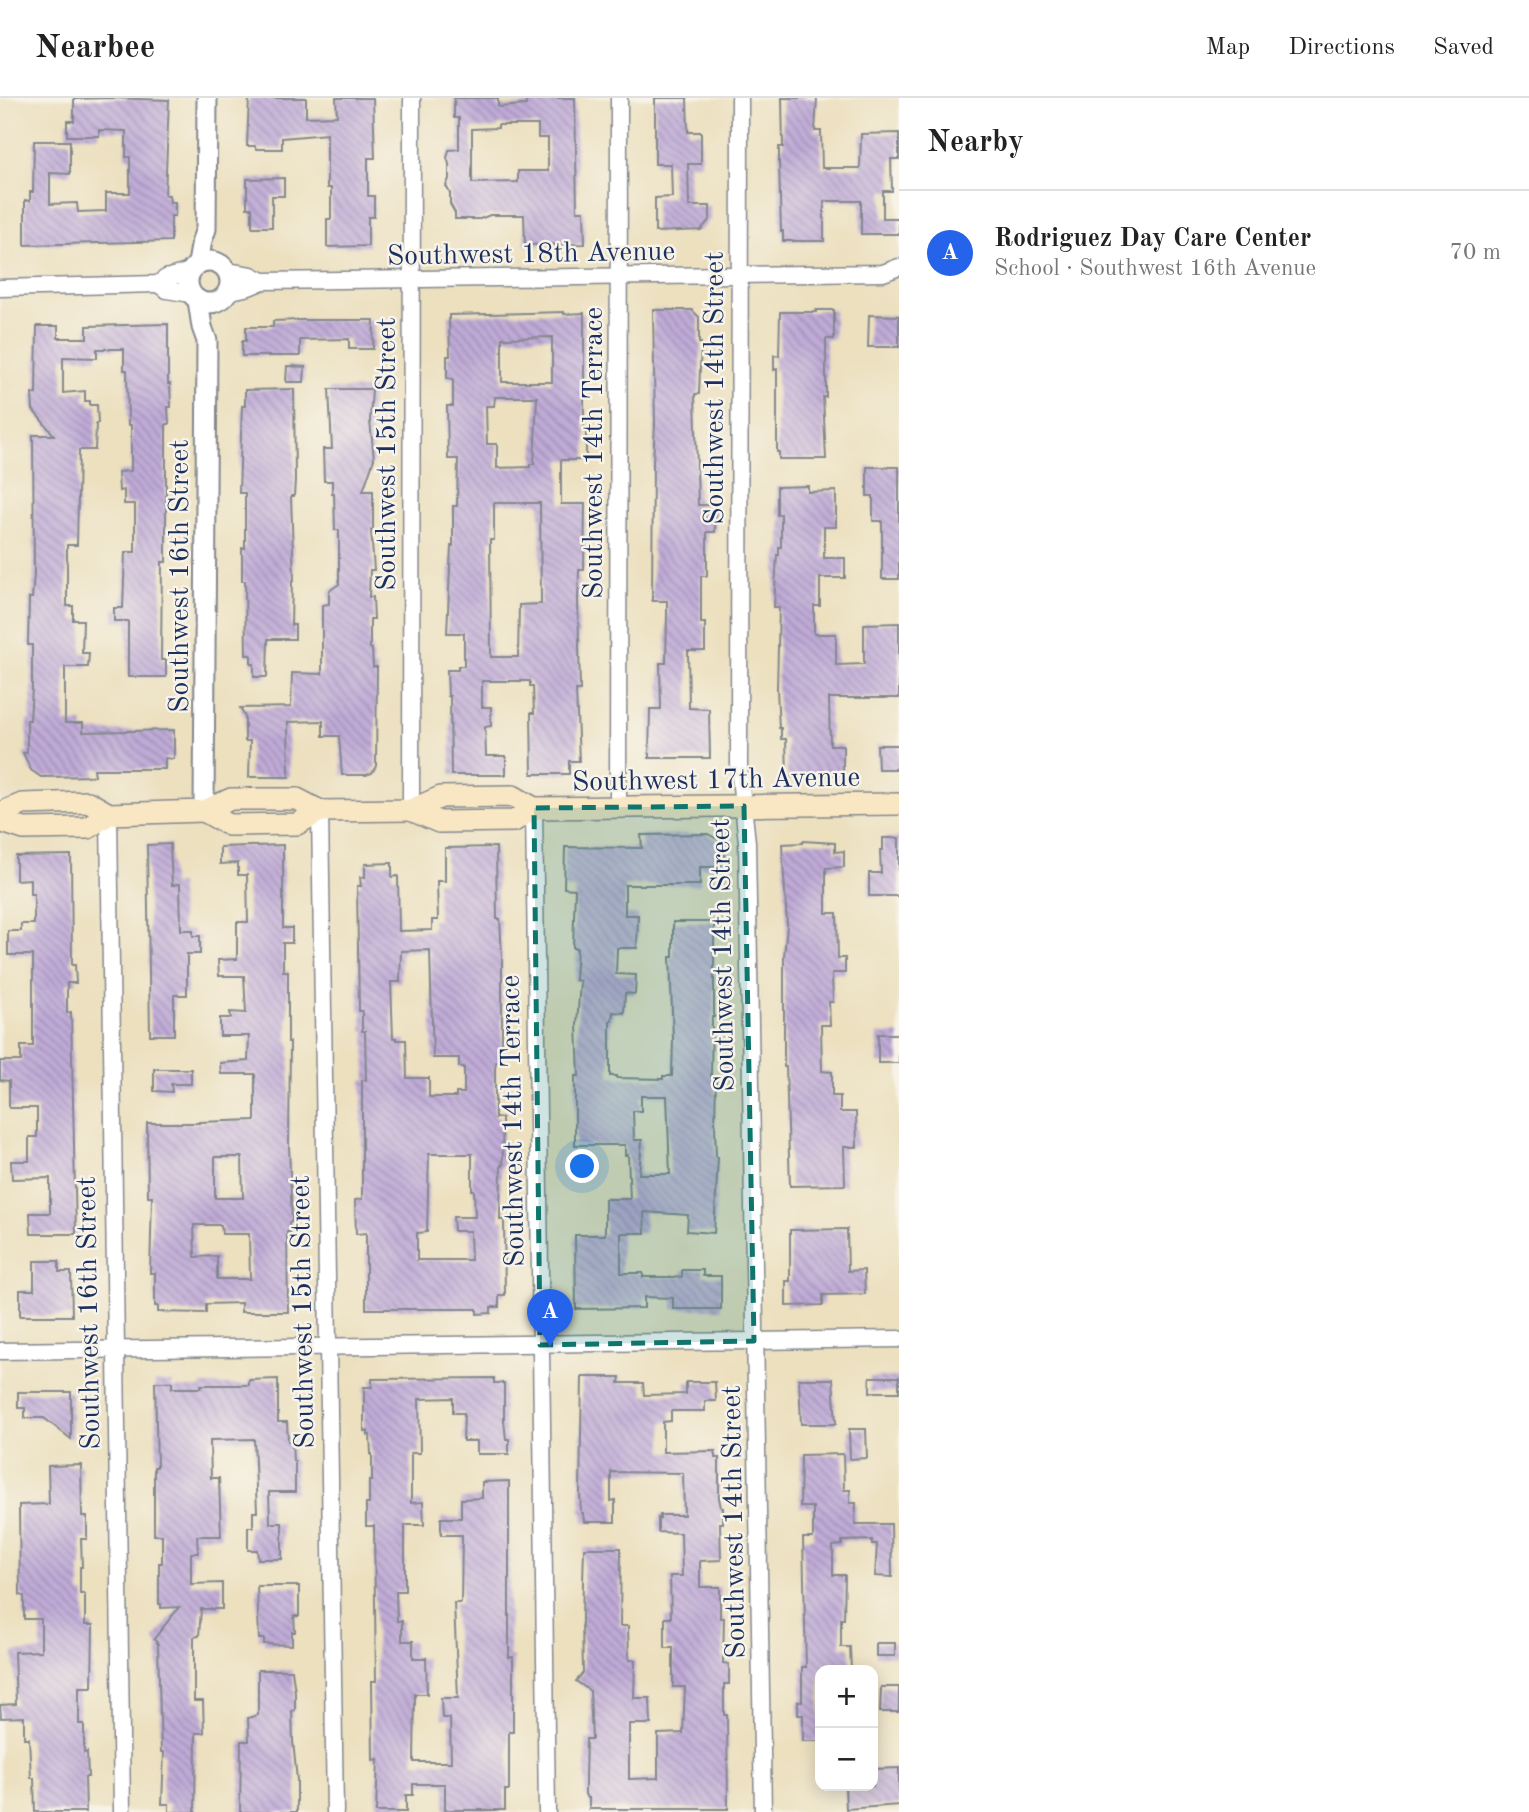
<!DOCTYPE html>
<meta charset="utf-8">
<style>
body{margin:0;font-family:"Old Standard TT",serif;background:#f2f2f2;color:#222}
.controls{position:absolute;right:21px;bottom:21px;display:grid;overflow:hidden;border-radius:14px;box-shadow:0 4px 18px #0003}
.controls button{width:63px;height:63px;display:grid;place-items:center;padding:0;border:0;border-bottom:2px solid #e0e0e0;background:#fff;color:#222;font:35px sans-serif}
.you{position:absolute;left:583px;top:1069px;width:24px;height:24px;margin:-18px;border:5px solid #fff;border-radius:50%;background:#1a73e8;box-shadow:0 0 0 10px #1a73e833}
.badge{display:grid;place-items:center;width:46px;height:46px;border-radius:50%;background:#2563eb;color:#fff;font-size:23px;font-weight:700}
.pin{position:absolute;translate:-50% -58px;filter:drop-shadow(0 2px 4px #0008)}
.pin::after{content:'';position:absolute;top:37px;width:24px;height:21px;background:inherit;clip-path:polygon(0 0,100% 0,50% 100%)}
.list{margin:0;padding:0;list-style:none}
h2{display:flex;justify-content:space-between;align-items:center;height:91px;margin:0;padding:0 28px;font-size:30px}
h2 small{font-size:23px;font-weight:400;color:#767676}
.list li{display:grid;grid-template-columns:46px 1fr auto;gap:21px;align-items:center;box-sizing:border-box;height:126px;padding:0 28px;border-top:2px solid #e0e0e0}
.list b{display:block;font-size:26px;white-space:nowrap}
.list p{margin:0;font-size:23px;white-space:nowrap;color:#767676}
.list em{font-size:23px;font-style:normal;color:#767676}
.map{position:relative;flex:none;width:899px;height:1714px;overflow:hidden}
header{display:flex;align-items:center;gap:42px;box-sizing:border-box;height:98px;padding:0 35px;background:#fff;border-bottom:2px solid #e0e0e0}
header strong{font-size:33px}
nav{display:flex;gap:38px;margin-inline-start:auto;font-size:24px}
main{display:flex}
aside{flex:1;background:#fff}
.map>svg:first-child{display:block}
</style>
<header>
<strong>Nearbee</strong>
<nav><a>Map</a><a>Directions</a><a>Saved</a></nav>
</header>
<main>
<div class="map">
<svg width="899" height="1714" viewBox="0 0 899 1714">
<defs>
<pattern id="building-back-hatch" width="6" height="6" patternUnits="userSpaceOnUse" patternTransform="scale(1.75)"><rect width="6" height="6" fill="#c0abd7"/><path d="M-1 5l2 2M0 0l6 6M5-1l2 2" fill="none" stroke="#9b8cb2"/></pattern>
</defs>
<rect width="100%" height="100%" fill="#f7f3e8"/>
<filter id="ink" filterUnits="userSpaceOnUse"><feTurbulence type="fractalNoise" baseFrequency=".0143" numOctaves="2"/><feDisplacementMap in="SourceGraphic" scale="14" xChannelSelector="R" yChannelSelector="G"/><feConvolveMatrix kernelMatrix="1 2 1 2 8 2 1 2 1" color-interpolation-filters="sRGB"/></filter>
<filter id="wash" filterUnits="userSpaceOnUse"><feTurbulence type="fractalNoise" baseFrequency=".00686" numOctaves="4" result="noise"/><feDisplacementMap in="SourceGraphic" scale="28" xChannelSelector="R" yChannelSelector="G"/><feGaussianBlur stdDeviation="1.57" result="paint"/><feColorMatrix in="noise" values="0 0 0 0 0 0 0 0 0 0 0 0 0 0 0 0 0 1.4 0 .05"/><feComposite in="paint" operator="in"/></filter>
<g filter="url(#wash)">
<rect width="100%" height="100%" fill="#ece0bf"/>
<g id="blocks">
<g fill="url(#building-back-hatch)" fill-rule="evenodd">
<polygon points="110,0 169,2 165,97 169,97 170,104 175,104 175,118 171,118 171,143 25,147 25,102 30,103 30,94 33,94 34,43 70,43 70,76 50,75 50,106 77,105 78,114 106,113 106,95 130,95 130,59 126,59 126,33 99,32 99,38 67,38 67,23 74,23 74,1"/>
<polygon points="249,0 306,0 306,19 337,18 336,0 373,0 375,60 368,60 368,98 374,98 374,119 368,119 368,148 327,149 327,121 331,121 331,90 327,90 327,36 282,40 282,51 256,51 255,48 247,48"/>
<path d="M454,0H498V9L526,7V0H575L577,113H584L585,146L525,147L524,117H490L480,121H455V115L450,106V95L446,88L449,81V66L447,60L449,52L459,51V20H454ZM498,27H538V40H548V73H518V84L472,85V31L498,30Z"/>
<polygon points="655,0 687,0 688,34 701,34 701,66 688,66 689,108 710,108 710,121 701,132 655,134 655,100 672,99 671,66 655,66"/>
<polygon points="782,0 817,0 815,33 821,33 822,70 860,70 861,36 899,35 899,61 891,61 892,93 883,93 883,120 899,120 899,136 861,136 861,103 824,103 824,143 783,143 783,133 781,133 779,64 779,49 783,49"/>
<polygon points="284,80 284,98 272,98 272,129 252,129 252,110 247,110 247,81"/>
<polygon points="653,212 692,212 699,219 699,245 701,245 699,296 695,296 698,407 716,407 715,434 707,434 707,478 701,478 701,525 705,525 705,553 688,553 689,610 709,611 710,660 649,660 650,611 661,611 660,565 666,565 667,517 667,503 652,503 653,365 655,326"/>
<polygon points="816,212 834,212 834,241 826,241 826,299 823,299 826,361 779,361 779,354 777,354 777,271 774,272 774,257 779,258 780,214 816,214"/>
<path d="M564,214V216L584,215V332H586V362H561V406H585L584,472H579L578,502L580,592H576L579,663H569V676H532L531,615H534L533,588H530V583H482V609H491V628L485,629L486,658H506V677H451L450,598H448L447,572H458V568H464V535H447L451,448H453V408H457L458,361H448L447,308H453V281L447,280V258H450L449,217ZM552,239V284H502V240ZM495,299H537L534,366H530V369L497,370V346H487L486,308H494ZM494,405H540L541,506L519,507L518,559H491L490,442H494Z"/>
<polygon points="869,217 899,218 899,249 868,249"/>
<polygon points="300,222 374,222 373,251 349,251 349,241 300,242 300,258 242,258 242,243 246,243 246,229 273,229 273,223"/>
<polygon points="168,226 168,286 170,286 171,309 168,309 169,326 166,326 166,464 162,464 161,562 166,562 166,579 128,579 128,523 114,523 114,510 123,510 125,454 135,454 135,406 124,406 124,392 119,393 118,374 131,373 131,327 128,327 127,272 124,272 124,251 97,251 97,260 63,259 63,295 85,293 85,303 90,303 90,307 97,307 98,325 96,325 95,352 79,352 77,447 67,447 67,508 73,508 73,522 83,522 82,555 89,555 88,569 65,569 65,625 83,625 83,634 174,632 174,661 165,660 165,671 94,671 95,678 41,679 31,672 23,655 27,655 27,622 30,622 32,590 32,547 28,547 29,500 32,500 34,476 33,337 54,337 33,312 32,296 36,296 37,228 58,228 58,240 87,240 87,228"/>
<polygon points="287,268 305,269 304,284 286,284"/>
<polygon points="294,291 295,382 294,398 291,398 294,483 292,483 291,527 295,527 295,541 268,541 267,579 254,579 254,566 251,566 251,557 246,557 245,483 242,483 242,450 245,450 245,395 239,395 242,308 245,308 245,292"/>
<polygon points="329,291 372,291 370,323 374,361 363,393 373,393 373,432 371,432 374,472 370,472 369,499 373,499 374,521 370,521 370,550 372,551 373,569 377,569 376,668 372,675 366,677 342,677 339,638 323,638 323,623 288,624 289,679 249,679 250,643 245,643 245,619 240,610 291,609 292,575 322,576 322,507 329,506 329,493 339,486 339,432 335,432 334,395 332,395 332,383 324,383 323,351 332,351"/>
<polygon points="867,369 899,369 899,481 882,481 882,423 873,423 873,398 867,398"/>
<polygon points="808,388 808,394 836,393 836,429 824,429 824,460 845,460 845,480 820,480 820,508 814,508 814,536 836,536 836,567 864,566 864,526 899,525 899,600 829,600 830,647 843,647 843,676 787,679 786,641 781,641 781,630 779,630 777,591 779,509 774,509 777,457 779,457 779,449 781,449 781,416 777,417 777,389"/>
<polygon points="877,647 899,647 899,671 878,671"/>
<path d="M708,736L724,745L725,769H700V787H625V817H638L637,850H617L616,876L636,877L635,896L625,895L624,915L613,914L612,923H610V978H617V980L663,981V978H672L673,941L670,859H673V824H714V919H712L711,979H716L715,1027L716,1059H718L714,1135L687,1133L688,1117L644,1114L645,1135H621V1175H643V1179H682V1172H703V1178H721V1211H673V1200L644,1199V1210L576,1211L575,1137H605V1101H630L628,1057H625V1047H575V978H579L577,927L580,883L575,882L577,850H573L575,791L564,790L565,749L642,750L641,737ZM641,998H667L670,1076H639L642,1042H634L633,1013H641Z"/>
<polygon points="883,740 899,740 899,798 869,798 869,775 881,775 880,752 883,752"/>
<polygon points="803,743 835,745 835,754 844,753 844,769 826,770 826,815 837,815 838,860 845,860 845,875 832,875 833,904 829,904 830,927 821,927 822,973 832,974 832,998 840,998 840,1014 856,1014 857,1049 844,1049 845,1087 790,1088 786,969 784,969 784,859 787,827 782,746 803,745"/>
<polygon points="170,746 172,787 180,786 181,832 193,832 193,838 200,838 200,856 187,856 187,897 174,897 174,937 150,937 147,747"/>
<path d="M283,747V830H292V845H283V873H288V944H290L289,1048L292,1124H289L290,1134H287L288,1214H241V1205L206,1206V1215L158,1214V1208H155V1175H150L152,1099H148L147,1025H199V1024L255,1022V976H221L220,965L248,963L249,938H220V920H231L230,914L246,915L244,878H219L218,862L237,861V824H248L247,777H238V765L220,766V749ZM215,1059H242L243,1100H215ZM194,1127H221L222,1136H249L250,1181H217V1158L195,1159Z"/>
<path d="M496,749L497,821H500L502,860V964H496L495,969V1020H502L503,1068L501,1067L500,1122H504L505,1197H499V1209H491V1215L477,1216V1211H366V1135L356,1136L355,1102L362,1101V982H366L365,933H362V913H359L357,788H361L360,779H365V766L392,765V779L398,778L399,833L432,832V822H438L437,783H445V750ZM430,852L433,960H459V969H464V995H456V999H429V980H407L406,942H396V940H393L391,884H400L401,853ZM429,1056H472V1092H474L475,1119H453L454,1133H470L471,1162H417V1135L427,1134Z"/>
<polygon points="71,757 72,867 75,867 76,885 67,885 67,915 71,914 76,1136 31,1136 30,1115 50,1115 50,1080 12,1081 11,1063 29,1063 29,1039 37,1039 37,1010 9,1010 9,983 0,982 0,963 21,963 21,948 33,948 33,857 8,857 8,833 21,833 21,826 34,826 34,796 30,796 30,781 16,782 16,758"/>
<rect x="878" y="936" width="21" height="29"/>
<polygon points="154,971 191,971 191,986 171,986 172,994 154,993"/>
<polygon points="847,1131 848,1173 864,1172 865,1196 823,1197 823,1207 786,1208 786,1183 790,1183 790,1132"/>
<polygon points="34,1163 59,1163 59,1174 71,1174 72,1218 20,1218 20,1192 34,1192"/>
<polygon points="582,1279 620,1279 619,1285 643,1285 644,1297 686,1296 686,1284 715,1284 716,1303 705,1303 705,1313 671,1313 671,1323 663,1324 663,1354 715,1353 715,1360 719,1360 719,1400 721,1410 723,1410 723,1425 720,1425 721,1462 700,1463 700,1489 720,1489 720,1520 724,1520 723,1565 729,1566 729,1586 724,1586 724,1617 727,1617 728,1711 589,1711 589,1700 587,1700 585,1696 585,1679 586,1641 592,1641 590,1593 576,1583 583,1575 582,1520 584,1450 621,1450 620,1528 628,1528 629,1562 635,1562 634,1600 650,1600 651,1626 629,1626 629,1681 658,1680 658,1636 683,1635 685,1589 673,1589 673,1550 665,1550 665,1520 671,1520 670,1478 682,1478 681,1435 658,1434 658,1420 660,1421 660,1417 684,1417 683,1375 611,1374 611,1403 615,1402 615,1424 584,1424 583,1415 581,1415 580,1394"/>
<rect x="870" y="1279" width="29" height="15"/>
<polygon points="494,1280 494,1285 504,1285 504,1322 506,1341 509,1341 509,1356 477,1356 477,1343 463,1343 464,1315 453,1315 453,1300 419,1301 420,1355 411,1355 411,1405 423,1404 424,1427 405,1427 405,1493 396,1493 397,1523 402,1523 402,1543 413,1543 413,1560 426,1560 427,1596 415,1596 414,1664 451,1664 450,1620 442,1620 441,1600 458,1600 454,1505 461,1505 462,1437 441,1437 441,1420 461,1420 461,1401 482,1400 482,1384 509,1383 509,1559 513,1559 513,1634 509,1634 509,1692 505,1692 505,1712 445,1712 445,1686 413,1686 413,1697 406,1697 406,1714 376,1714 378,1661 373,1662 372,1583 376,1583 374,1428 366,1428 366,1406 369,1406 369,1383 372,1383 372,1356 371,1356 370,1337 368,1337 368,1333 364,1333 364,1289 372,1289 372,1281"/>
<polygon points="278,1281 278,1324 287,1324 288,1343 292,1343 293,1363 295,1363 295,1394 269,1394 270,1425 282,1425 282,1461 258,1461 257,1452 248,1452 248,1429 253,1429 253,1414 257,1414 254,1341 210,1342 211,1380 219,1380 221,1438 197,1438 198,1455 191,1455 191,1486 222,1485 222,1511 201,1511 199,1538 194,1539 194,1603 203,1603 204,1635 196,1635 195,1714 169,1714 169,1706 162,1706 164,1654 161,1654 158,1546 154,1541 179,1509 161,1510 161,1506 159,1506 159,1465 162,1465 162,1437 154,1437 154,1369 157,1369 155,1284 172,1284 172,1290 201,1290 201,1287 249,1287 249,1282"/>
<polygon points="799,1281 833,1281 836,1326 801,1326"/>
<polygon points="18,1294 71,1294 71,1341 44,1320 25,1320 25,1310 18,1310"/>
<polygon points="849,1331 866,1331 867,1360 850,1361"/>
<polygon points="843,1356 844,1392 850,1392 850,1405 856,1405 855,1426 891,1426 892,1479 875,1478 877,1446 872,1446 872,1442 842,1443 842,1447 833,1448 833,1477 845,1477 844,1521 841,1521 841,1549 850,1549 851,1572 820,1572 820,1643 803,1643 803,1617 798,1617 798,1603 802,1603 802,1569 806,1569 803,1440 813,1440 813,1409 800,1409 801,1357"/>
<polygon points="81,1367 82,1418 87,1418 87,1441 81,1441 82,1469 80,1469 80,1496 85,1496 85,1527 93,1527 92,1589 79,1589 79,1626 84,1626 84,1655 87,1654 88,1679 85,1679 86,1714 35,1714 34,1680 31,1680 29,1640 24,1640 24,1619 1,1620 0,1607 16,1606 14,1554 41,1553 41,1521 24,1521 24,1498 20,1497 19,1407 49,1406 48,1368"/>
<polygon points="257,1488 299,1488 299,1518 294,1518 295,1534 292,1534 292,1547 264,1546 264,1541 259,1541"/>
<rect x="876" y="1545" width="19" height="13"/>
<polygon points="258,1572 292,1572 295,1594 295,1612 292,1613 293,1643 297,1682 297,1714 240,1714 241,1643 249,1643 248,1620 258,1617"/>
<polygon points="881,1589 899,1589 899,1614 880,1614"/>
<polygon points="899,1670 899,1707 846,1711 845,1688 873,1688 873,1671"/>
</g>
</g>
</g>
<g filter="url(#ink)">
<use href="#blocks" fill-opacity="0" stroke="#84888e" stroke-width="2"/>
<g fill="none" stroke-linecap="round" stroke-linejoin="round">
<defs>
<g id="minor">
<polyline points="740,0 739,670 747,744 763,1714"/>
<polyline points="226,173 251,177 263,183 883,175 899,169"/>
<polyline points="158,186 167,192 191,196"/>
<polyline points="0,190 158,186 166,180 191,173"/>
<polyline points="227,194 249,189 263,183"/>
<polyline points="534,710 547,1714"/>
<polyline points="618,710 619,0"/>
<polyline points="411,712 412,0"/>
<polyline points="320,713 335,1714"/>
<polyline points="109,716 122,1714"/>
<polyline points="0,1253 899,1241"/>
</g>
<g id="tertiary">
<circle cx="209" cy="184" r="21"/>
<polyline points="198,166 202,142 206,131 207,0"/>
<polyline points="198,202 202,229 207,243 204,713"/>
</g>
<g id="secondary">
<polyline points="411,712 439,724 514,723 534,710"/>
<polyline points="204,713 229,727 297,726 320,713"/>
<polyline points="0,715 22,706 88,704 109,716 204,713 231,701 297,701 320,713 411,712 441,699 513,698 534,710 899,706"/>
<polyline points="0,723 24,731 88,730 109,716"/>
</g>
</defs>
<use href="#minor" stroke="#84888e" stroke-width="19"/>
<use href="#tertiary" stroke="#84888e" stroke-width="23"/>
<use href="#secondary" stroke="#84888e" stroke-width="24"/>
<use href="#minor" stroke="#fff" stroke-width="16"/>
<use href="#tertiary" stroke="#fff" stroke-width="19"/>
<use href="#secondary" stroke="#f9e7c3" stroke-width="21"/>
</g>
</g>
<path fill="#0f766e" fill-opacity="0.2" stroke="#0f766e" stroke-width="5" stroke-dasharray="14 9" stroke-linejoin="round" d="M744,708L754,1243L540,1247L534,710Z"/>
<g text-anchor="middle" stroke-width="5" stroke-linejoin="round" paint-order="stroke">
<g font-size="28" fill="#1b2f5e" stroke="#f7f3e8">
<text transform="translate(531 154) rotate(-1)" y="10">Southwest 18th Avenue</text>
<text transform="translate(713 290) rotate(-90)" y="10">Southwest 14th Street</text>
<text transform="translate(592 355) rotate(-90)" y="10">Southwest 14th Terrace</text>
<text transform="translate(385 356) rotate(-90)" y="10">Southwest 15th Street</text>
<text transform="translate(178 478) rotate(-90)" y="10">Southwest 16th Street</text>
<text transform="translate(716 680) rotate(-1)" y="10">Southwest 17th Avenue</text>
<text transform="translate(721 857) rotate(-91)" y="10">Southwest 14th Street</text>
<text transform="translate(511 1023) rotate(-91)" y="10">Southwest 14th Terrace</text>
<text transform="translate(301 1214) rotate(-91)" y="10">Southwest 15th Street</text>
<text transform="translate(87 1215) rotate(-91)" y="10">Southwest 16th Street</text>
<text transform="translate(732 1424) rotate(-91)" y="10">Southwest 14th Street</text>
</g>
</g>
</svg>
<div class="controls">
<button>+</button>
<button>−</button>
</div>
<div class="you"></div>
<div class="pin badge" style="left:550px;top:1249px">A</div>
</div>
<aside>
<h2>Nearby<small></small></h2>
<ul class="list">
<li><span class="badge">A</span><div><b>Rodriguez Day Care Center</b><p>School · Southwest 16th Avenue</p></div><em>70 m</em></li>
</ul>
</aside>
</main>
